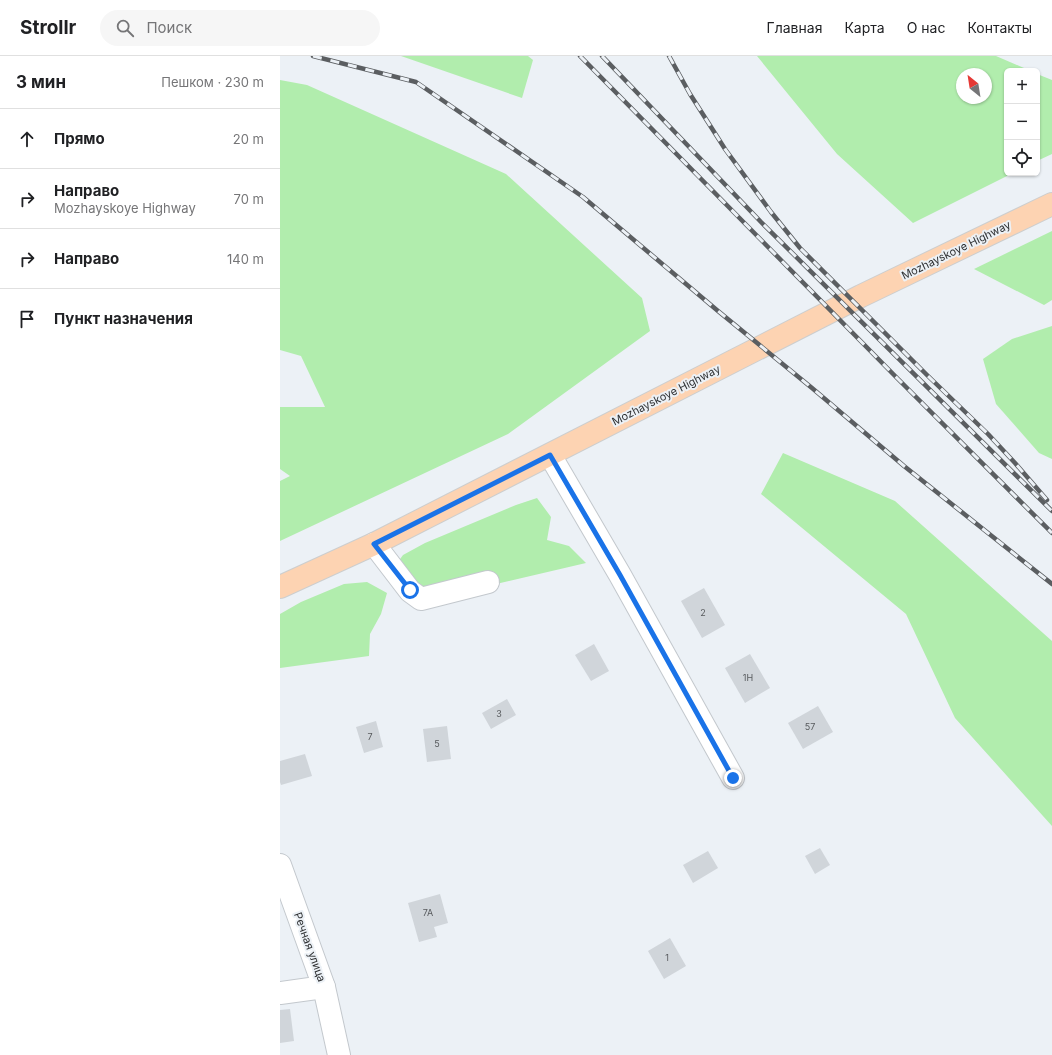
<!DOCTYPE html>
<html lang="ru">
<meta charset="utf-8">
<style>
body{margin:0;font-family:Inter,sans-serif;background:#f6f6f6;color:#202124}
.controls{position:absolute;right:12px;top:12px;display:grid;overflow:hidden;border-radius:6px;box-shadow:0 1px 3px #0004}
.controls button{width:36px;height:36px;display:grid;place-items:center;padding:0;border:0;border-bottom:1px solid #e0e0e0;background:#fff;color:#202124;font:20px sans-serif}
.compass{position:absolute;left:676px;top:12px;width:36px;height:36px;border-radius:50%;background:#fff;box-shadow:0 1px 3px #0004;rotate:330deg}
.stop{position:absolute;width:12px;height:12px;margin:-9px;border:3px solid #1a73e8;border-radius:50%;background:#fff}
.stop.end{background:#1a73e8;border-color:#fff;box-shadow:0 1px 4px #0008}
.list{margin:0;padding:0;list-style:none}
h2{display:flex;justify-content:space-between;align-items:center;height:52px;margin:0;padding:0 16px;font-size:17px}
h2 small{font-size:13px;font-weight:400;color:#757577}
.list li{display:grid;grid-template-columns:26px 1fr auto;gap:12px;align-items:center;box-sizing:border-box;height:60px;padding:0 16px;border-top:1px solid #e0e0e0}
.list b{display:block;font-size:15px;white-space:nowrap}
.list p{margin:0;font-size:13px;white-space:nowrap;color:#757577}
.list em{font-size:13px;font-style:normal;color:#757577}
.icon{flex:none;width:22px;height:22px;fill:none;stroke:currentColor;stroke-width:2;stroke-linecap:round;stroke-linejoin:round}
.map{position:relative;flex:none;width:772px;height:999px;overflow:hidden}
header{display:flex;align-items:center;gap:24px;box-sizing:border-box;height:56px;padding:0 20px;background:#fff;border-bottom:1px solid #e0e0e0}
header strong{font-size:19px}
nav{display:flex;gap:22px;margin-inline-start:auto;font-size:14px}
.search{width:280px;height:36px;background:#f6f6f6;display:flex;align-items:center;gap:10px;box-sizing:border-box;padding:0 14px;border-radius:22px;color:#757577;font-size:15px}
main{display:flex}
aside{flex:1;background:#fff}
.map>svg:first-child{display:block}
</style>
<header>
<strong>Strollr</strong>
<div class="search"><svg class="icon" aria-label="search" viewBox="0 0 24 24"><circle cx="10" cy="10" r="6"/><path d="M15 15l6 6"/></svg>Поиск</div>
<nav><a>Главная</a><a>Карта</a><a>О нас</a><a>Контакты</a></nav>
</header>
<main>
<aside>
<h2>3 мин<small>Пешком · 230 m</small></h2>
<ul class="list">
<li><svg class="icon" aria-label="ahead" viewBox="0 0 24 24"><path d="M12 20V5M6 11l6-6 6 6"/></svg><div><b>Прямо</b></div><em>20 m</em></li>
<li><svg class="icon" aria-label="right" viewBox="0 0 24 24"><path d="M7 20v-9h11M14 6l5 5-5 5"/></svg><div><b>Направо</b><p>Mozhayskoye Highway</p></div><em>70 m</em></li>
<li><svg class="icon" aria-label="right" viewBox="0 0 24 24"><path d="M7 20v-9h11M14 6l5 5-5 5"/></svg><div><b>Направо</b></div><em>140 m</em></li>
<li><svg class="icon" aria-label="arrive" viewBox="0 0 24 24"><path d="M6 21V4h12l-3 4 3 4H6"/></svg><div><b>Пункт назначения</b></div></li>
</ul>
</aside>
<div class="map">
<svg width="772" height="999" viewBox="0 0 772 999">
<rect width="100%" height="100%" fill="#ecf1f6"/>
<g fill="#b1edad" fill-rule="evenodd">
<polygon points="121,0 248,0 253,4 242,42"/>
<path d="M477,0H716L751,15H727V117H733L633,167L557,98ZM682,18H706V42H682Z"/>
<polygon points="757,18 772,24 772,98 757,105"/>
<polygon points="0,24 27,29 226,118 362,242 370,275 228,378 0,485 0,425 10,420 0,413 0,351 45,351 21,300 0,294"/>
<polygon points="772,175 772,244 764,249 694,213"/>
<polygon points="772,270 772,403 759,397 716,348 703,303 732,283"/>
<polygon points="503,397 615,445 772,585 772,770 675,662 626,558 481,438"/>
<polygon points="257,442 271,461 267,484 289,490 306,507 156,542 110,517 123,499 145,487 236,449"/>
<polygon points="87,526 107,537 101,558 90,578 89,600 0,612 0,558 21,546 64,528"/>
</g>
<g fill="#d0d5da">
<polygon points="424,532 445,569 422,582 401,545"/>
<polygon points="314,588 329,615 311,625 295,599"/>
<polygon points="470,598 490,632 465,647 445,612"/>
<polygon points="227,643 236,659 211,673 202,657"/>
<polygon points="538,650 553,676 523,693 508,667"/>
<polygon points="96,665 103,691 84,697 76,671"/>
<polygon points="167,670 171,703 147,706 143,673"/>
<polygon points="25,698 32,720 1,729 0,726 0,705"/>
<polygon points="540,792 550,809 535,818 525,800"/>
<polygon points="428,795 438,812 413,827 403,809"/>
<polygon points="160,838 168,867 154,871 157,881 139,886 128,847"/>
<polygon points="390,882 406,910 384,923 368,895"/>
<polygon points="10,953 14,985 0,987 0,954"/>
</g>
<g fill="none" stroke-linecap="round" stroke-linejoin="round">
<defs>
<g id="minor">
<polyline points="270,399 340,519 453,722"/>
<polyline points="94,488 130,535 141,543 208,526"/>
<polyline points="0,809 44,931 0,937"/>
<polyline points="44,931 59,999"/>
</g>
<polyline id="major" points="0,531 94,488 581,240 772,148"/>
</defs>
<use href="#minor" stroke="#c3c8cd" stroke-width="24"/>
<use href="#major" stroke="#cdcece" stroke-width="24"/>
<use href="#minor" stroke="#fff" stroke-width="22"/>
<use href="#major" stroke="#fdd3b2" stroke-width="22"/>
<defs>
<g id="rail">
<polyline points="33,0 136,26 303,141 438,255 532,332 624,410 772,528"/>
<polyline points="300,0 618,323 772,477"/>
<polyline points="322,0 481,166 772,455"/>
<polyline points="389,0 410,38 445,93 491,156 520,192 648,320 708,378 735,407 767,444"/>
</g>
</defs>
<use href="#rail" stroke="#5b5e61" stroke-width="4.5"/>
<use href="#rail" stroke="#ecf1f6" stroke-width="3" stroke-dasharray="9" stroke-linecap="butt"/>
</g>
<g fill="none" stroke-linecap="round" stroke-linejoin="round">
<polyline stroke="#1a73e8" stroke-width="5" points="130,534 94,488 270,399 340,519 453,722"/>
</g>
<g text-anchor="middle" stroke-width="4" stroke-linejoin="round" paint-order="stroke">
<g font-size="9" fill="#575a5d">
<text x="423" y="560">2</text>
<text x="468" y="625">1Н</text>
<text x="219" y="661">3</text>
<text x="530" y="674">57</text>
<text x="90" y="684">7</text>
<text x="157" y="691">5</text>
<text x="148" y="860">7А</text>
<text x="387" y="905">1</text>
</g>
<g font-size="11" fill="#2f3133" stroke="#ecf1f6">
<text transform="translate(676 194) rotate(-26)" y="4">Mozhayskoye Highway</text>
<text transform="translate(386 339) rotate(-27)" y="4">Mozhayskoye Highway</text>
<text transform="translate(30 891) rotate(70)" y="4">Речная улица</text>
</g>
</g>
</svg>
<div class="controls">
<button>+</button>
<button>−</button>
<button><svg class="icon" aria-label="locate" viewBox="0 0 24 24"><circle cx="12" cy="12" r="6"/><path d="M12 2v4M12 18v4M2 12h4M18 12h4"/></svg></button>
</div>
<svg class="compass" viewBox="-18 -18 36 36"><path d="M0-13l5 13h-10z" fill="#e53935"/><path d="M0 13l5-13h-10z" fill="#757577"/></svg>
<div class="stop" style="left:130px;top:534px"></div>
<div class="stop end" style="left:453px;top:722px"></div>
</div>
</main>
